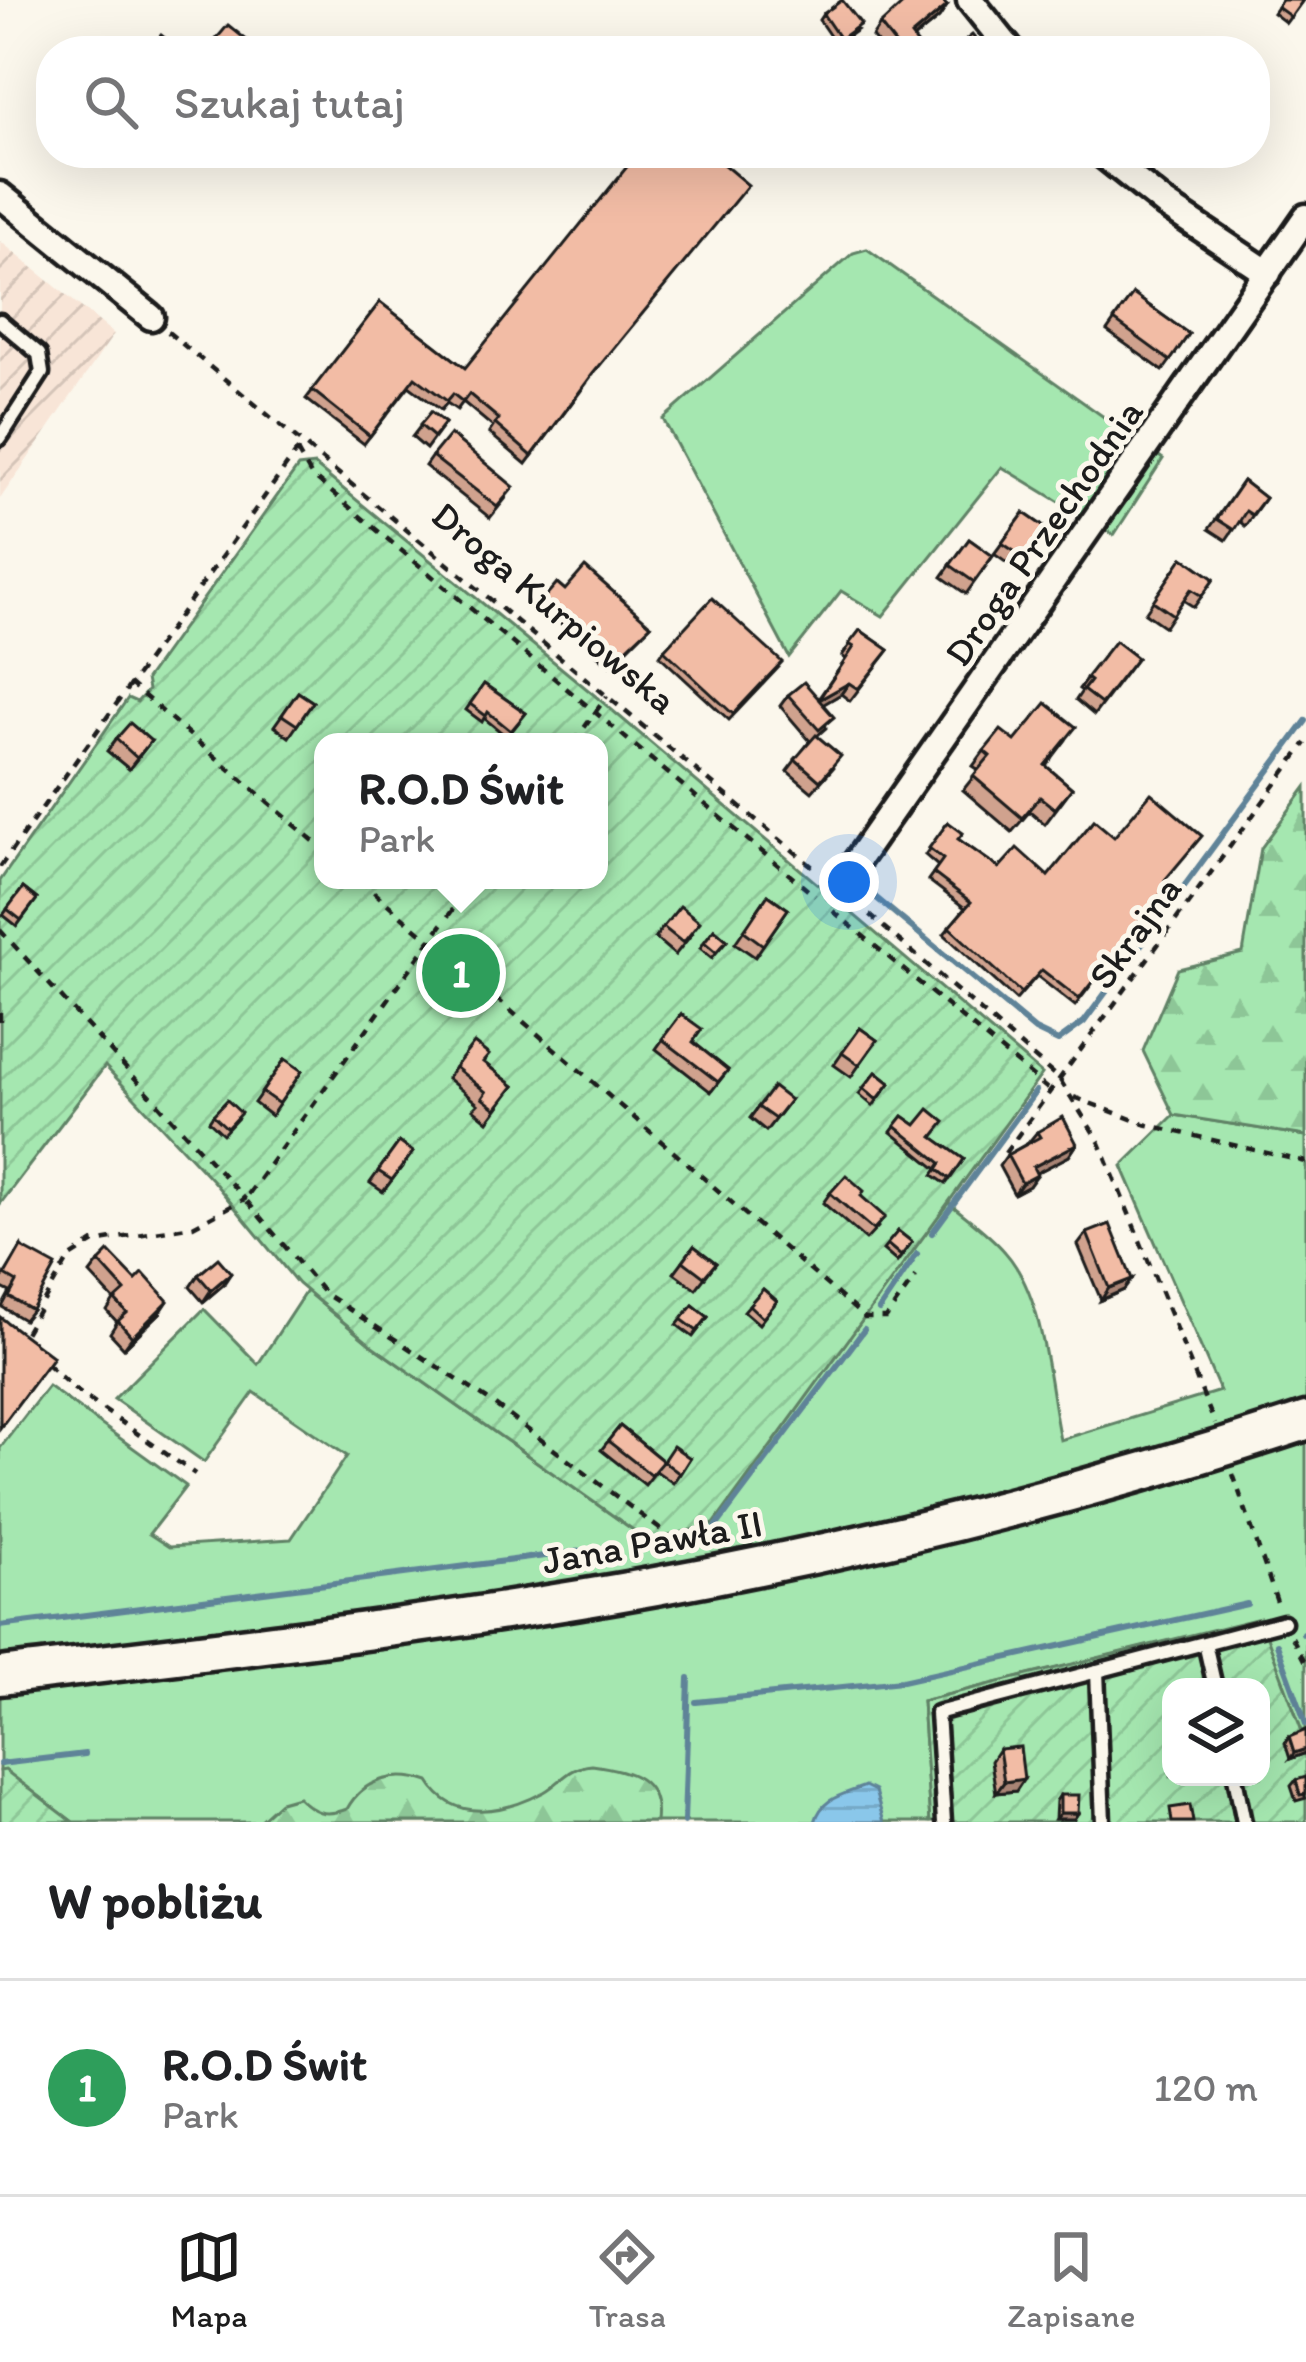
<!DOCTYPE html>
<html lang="pl">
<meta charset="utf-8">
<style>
body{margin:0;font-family:Itim,sans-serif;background:#f6f6f6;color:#202124}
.controls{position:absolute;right:36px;bottom:36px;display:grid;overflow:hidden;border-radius:24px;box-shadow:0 12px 48px #0002}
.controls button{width:108px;height:108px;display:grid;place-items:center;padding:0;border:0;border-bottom:3px solid #e0e0e0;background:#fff;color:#202124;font:60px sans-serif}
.you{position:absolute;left:849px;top:882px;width:42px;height:42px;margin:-30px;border:9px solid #fff;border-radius:50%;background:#1a73e8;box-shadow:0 0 0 18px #1a73e833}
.badge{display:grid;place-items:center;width:78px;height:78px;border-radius:50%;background:#1c1c1c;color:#fff;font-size:39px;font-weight:700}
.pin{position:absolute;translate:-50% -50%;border:6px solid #fff;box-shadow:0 3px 12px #0006}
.popup{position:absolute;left:314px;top:733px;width:294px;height:156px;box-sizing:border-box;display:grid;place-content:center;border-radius:24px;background:#fff;filter:drop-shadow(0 3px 9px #0005);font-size:39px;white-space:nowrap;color:#757577}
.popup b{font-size:45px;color:#202124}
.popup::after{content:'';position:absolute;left:50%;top:100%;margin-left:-24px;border:24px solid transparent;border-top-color:#fff}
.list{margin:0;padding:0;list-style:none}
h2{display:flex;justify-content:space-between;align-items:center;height:156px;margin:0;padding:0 48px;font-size:51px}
h2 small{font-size:39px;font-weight:400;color:#757577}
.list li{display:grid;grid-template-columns:78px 1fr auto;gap:36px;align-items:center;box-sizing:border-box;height:216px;padding:0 48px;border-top:3px solid #e0e0e0}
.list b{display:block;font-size:45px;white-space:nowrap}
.list p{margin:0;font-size:39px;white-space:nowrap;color:#757577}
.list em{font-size:39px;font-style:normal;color:#757577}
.icon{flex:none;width:66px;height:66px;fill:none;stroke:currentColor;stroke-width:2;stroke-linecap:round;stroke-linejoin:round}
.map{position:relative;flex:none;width:1306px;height:1822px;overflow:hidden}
.search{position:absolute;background:#fff;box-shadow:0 12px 48px #0002;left:36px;right:36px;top:36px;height:132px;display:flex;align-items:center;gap:30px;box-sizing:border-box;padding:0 42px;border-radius:48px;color:#757577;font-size:45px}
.sheet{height:372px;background:#fff}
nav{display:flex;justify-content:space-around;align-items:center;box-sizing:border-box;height:168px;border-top:3px solid #e0e0e0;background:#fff;font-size:33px;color:#757577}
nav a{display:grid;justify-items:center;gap:6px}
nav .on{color:#1c1c1c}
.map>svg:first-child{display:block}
</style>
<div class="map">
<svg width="1306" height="1822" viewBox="0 0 1306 1822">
<defs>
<pattern id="industrial-furrows" width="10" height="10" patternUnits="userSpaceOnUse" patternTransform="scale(3)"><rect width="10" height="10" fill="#f8e5d7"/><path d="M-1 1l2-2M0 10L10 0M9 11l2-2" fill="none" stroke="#d4c4b8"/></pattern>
<pattern id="forest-firs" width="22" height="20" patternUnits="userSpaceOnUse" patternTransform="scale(3)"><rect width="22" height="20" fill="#a5e7b0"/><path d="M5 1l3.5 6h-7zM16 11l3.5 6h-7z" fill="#8dc697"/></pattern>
<pattern id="garden-furrows" width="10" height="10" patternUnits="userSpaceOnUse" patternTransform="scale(3)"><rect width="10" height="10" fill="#a5e7b0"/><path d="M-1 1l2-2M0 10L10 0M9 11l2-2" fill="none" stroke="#8dc697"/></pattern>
<pattern id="water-rules" width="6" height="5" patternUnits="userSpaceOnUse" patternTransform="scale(3)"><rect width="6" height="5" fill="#8ac7ea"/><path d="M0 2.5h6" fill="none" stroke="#76aac8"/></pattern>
</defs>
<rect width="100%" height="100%" fill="#fbf7ec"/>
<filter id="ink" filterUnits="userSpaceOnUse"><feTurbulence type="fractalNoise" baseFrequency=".00833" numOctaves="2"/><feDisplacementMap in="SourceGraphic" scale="24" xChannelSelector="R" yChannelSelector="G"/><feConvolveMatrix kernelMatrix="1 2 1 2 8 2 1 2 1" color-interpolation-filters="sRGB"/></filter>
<g filter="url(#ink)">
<polygon fill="url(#industrial-furrows)" points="0,241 114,334 0,499"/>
<g fill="#a5e7b0" stroke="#608266" stroke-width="3">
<polygon points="867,249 1163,459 1114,535 1002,467 883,616 841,591 789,657 663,419 853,253"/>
<path d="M1174,1115L1306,1136V1742L1259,1619L922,1701L930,1822H73L5,1771H0V1448L48,1386L186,1486L149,1534L169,1547L291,1539L347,1456L254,1392L204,1462L114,1399L204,1309L258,1364L306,1291L371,1345L649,1541L714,1524L948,1202C967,1218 989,1233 1005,1252C1045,1297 1048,1383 1060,1440L1220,1391L1122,1166Z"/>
</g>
<g fill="url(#forest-firs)" stroke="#608266" stroke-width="3">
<polygon points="1306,787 1306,1136 1174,1115 1143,1051 1178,969 1243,953 1261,848"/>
<path d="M592,1765C629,1770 661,1778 656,1822H258L280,1802L298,1797C314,1813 325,1817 347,1809C364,1778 396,1771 429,1782C453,1822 503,1814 544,1792C564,1780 567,1768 592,1765Z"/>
</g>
<g fill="url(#garden-furrows)" stroke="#608266" stroke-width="3" fill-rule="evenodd">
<path d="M314,465L593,694L1042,1074L714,1524L649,1541L371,1345L298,1284L213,1181L105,1066L0,1204V881L128,698L137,702L148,690L146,679L298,467ZM323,742H599V880H323Z"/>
<path d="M1260,1618L1306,1742V1822H930L922,1701ZM1171,1687H1261V1777H1171Z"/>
<polygon points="5,1770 73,1822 0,1822 0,1771"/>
</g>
<path fill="url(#water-rules)" stroke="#5e8398" stroke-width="3" d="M865,1786L875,1791L884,1822H815C822,1797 843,1795 865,1786Z"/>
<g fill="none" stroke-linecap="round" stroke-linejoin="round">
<g stroke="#5e8398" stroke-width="6">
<polyline points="868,874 862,886 1035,1030 1058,1041 1084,1022 1306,721"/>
<polyline points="932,1233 1036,1091"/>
<polyline points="879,1310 917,1254"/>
<polyline points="715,1528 864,1330"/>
<polyline points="0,1626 599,1549"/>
<polyline points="1303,1633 1306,1632"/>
<polyline points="1277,1644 1306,1724"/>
<polyline points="696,1702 902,1681 1247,1604"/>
<polyline points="0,1764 85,1754"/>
<polyline points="684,1822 689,1678"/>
</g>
<defs>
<g id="service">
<polyline points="0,321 39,354 42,373 0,438"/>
<polyline points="1205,1643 1215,1687"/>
<polyline points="1097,1671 1103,1822"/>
<polyline points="1235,1777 1244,1822"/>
<polyline points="944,1822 937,1713 1284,1622"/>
</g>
<g id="minor">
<polyline points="970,0 1011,51"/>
<polyline points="1101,153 1166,205 1268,273"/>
<polyline points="0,195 151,317"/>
<polyline points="838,888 1306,217"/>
</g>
<path id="primary" d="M0,1676C219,1650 439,1625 656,1586C875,1546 1094,1491 1306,1421"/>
</defs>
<use href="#service" stroke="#1c1c1c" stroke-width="21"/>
<use href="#minor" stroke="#1c1c1c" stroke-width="33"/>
<use href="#primary" stroke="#1c1c1c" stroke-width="45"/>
<g stroke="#1c1c1c" stroke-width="4.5" stroke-dasharray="9 9" stroke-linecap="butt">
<polyline points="168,332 819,872"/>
<polyline points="297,451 311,475 815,896"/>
<polyline points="129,683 323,849"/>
<polyline points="574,742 607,696"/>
<polyline points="0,867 302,444"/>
<polyline points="360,880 865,1318 886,1318 916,1276"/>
<polyline points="474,880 245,1199 324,1293 487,1399 665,1533"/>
<polyline points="856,903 1060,1080 1100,1143 1215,1424"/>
<polyline points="833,911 1050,1091"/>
<polyline points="0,930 245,1199 193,1226 94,1242 69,1258 21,1340"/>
<polyline points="0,1012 0,1023"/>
<polyline points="1074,1097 1144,1124 1306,1162"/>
<polyline points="1005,1153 1306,743"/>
<polyline points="47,1364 74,1389 195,1474"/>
<polyline points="1233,1474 1278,1605"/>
<polyline points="1292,1637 1306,1664"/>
</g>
<use href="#service" stroke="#fbf7ec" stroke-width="12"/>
<use href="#minor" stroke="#fbf7ec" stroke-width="24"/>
<use href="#primary" stroke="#fbf7ec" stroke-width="36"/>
</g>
<g fill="#d0a28e" stroke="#1c1c1c" stroke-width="3">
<polygon points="1282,0 1303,0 1286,23 1273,13"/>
<polygon points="947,6 939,18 913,39 923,51 884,51 872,37 880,25"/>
<polygon points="823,14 857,30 836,45 819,20"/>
<polygon points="1133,294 1189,334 1163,371 1107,331"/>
<polygon points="380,302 465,368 586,384 526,464 489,433 493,427 463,402 457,410 447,403 441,410 409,386 364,444 306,399"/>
<polygon points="431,412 445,423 426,449 412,437"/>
<polygon points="432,456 506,498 490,518 425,466"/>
<polygon points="1243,481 1265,498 1245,526 1239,521 1226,540 1209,529"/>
<polygon points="1024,513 1050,531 1021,573 994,554"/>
<polygon points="969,539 993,556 966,594 942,577"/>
<polygon points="1183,557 1214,579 1194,607 1183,600 1165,627 1145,613"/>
<polygon points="557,583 565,590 651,625 610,666 539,605"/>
<polygon points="860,630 889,650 850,701 841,694 823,704 826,728 817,736 833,768 812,792 787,771 810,741 780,706 788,695 818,699 846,659 842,656"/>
<polygon points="1115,641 1137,658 1094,715 1076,700 1082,691 1079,689"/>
<polygon points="664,650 778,668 729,720 660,656"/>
<polygon points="484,684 526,713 507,737 484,718 482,722 466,710"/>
<polygon points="298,692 313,702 289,737 274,726"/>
<polygon points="116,739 151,741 129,769 107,751"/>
<polygon points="1015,741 1065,741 1046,766 1072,788 1045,824 1030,811 1012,832 963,790 979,770 973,766 984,751"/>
<polygon points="948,822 958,839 999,868 1048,876 1165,880 1164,890 1075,1006 1037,976 1016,1000 944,934 965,908 928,880 938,866 925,855"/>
<polygon points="23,888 37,899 17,926 3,915"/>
<polygon points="768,895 788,909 755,957 735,943"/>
<polygon points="663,927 692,934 675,955 655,938"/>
<polygon points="714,929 727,940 712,958 700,948"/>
<polygon points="681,1014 693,1042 728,1070 711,1092 656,1049"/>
<polygon points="860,1028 877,1040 851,1077 834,1065"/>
<polygon points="285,1059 302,1071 271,1116 254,1103"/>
<polygon points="483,1062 514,1086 488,1121 473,1109 478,1104 447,1078 455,1067"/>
<polygon points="876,1072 890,1083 873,1106 859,1094"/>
<polygon points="790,1100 766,1131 750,1118 758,1107"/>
<polygon points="213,1115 237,1119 223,1134 209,1121"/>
<polygon points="903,1116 964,1159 946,1184 933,1175 937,1169 891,1132"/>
<polygon points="1037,1132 1077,1144 1069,1156 1036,1173 1029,1186 1014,1194 999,1166 1007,1155 1028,1143"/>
<polygon points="399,1142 413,1152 383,1192 370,1183"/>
<polygon points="830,1193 861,1196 878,1227 866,1240 823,1203"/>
<polygon points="898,1231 912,1242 897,1262 883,1250"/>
<polygon points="1087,1233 1124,1290 1101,1300 1078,1245"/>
<polygon points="694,1246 716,1263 696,1289 674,1273"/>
<polygon points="21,1247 32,1310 24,1320 2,1307 10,1292 0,1287 0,1282"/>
<polygon points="99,1262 160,1313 124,1348 110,1333 117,1322 107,1311 114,1300 90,1274"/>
<polygon points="198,1275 223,1285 203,1302 190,1287"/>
<polygon points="763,1289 777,1301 759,1324 744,1311"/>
<polygon points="693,1305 708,1317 693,1337 677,1325"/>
<polygon points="620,1426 663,1461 690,1458 673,1483 656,1471 645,1485 601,1450"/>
<polygon points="1289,1737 1306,1753 1290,1759 1285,1743"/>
<polygon points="999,1749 1016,1791 996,1793 991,1761"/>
<polygon points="1296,1780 1306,1798 1296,1801 1291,1786"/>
<polygon points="1060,1795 1078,1813 1074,1819 1055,1819 1056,1801"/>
</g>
<g fill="#a98474" stroke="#1c1c1c" stroke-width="3">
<polygon points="947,6 939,18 903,47 911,36"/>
<polygon points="849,683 841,694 812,711 819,700"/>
<polygon points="1077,1144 1069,1156 1025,1179 1033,1167"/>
<polygon points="1037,1175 1029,1186 1014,1194 1022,1183"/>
<polygon points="231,1273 223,1285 203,1302 211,1290"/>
<polygon points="1132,1279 1124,1290 1101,1300 1109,1288"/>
<polygon points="168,1301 160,1313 124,1348 132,1337"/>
<polygon points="1306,1749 1306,1753 1290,1759 1294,1753"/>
<polygon points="1024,1779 1016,1791 996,1793 1004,1782"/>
<polygon points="1060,1813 1078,1813 1074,1819 1055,1819"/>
</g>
<g fill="#f2bca5" stroke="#1c1c1c" stroke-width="3">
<polygon points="842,0 861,24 840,39 823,14"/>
<polygon points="907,0 942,0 947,6 911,36 923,51 886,51 895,44 880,25"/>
<polygon points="1282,0 1303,0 1291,17 1277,7"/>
<polygon points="228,25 254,46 250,51 206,51"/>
<polygon points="161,35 181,51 148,51"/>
<polygon points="972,35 985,51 952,51"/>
<polygon points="638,153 710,153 748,185 592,375 532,456 495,424 499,419 469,394 463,402 453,394 447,401 415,377 370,436 312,390 380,302 465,368"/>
<polygon points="1133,294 1189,334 1170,361 1114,320"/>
<polygon points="431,412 445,423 434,437 420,425"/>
<polygon points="450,434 514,487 497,507 432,456"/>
<polygon points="1243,481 1265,498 1252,515 1246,511 1234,530 1217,519"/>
<polygon points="1024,513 1050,531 1029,561 1002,543"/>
<polygon points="969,539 993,556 974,582 950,565"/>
<polygon points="1183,557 1214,579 1202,596 1191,589 1173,615 1153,601"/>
<polygon points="585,567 651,625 614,660 543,599 557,583 565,590"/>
<polygon points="712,598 782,662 733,714 664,650"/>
<polygon points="860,630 889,650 858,689 849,683 819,700 834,717 819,730 788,695 804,682 819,699 854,647 849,644"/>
<polygon points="1115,641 1137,658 1101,704 1083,690 1090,681 1086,678"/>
<polygon points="484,684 526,713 511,731 488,712 486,716 470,704"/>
<polygon points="298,692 313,702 297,725 282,715"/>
<polygon points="1046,703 1076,727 1045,765 1072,788 1055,809 1040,797 1022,818 973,776 990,756 984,751 1001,730 1015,741"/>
<polygon points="130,723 151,741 137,758 116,739"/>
<polygon points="816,735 841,756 820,781 795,759"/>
<polygon points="1151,793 1202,836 1165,880 1169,884 1079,999 1042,970 1021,993 949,927 971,902 933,873 943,859 929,848 948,822 963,833 958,839 999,868 1017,848 1048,876 1094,820 1114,837"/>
<polygon points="23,888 37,899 21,920 7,909"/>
<polygon points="768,895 788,909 763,945 744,931"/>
<polygon points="680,906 700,922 683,943 663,927"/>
<polygon points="714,929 727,940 716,952 704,942"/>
<polygon points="681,1014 702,1029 693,1042 728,1070 718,1082 662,1039"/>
<polygon points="860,1028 877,1040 859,1065 842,1053"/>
<polygon points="474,1043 489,1055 483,1062 514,1086 496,1109 482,1098 486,1092 455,1067"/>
<polygon points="285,1059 302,1071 279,1104 262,1092"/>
<polygon points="876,1072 890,1083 877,1100 863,1088"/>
<polygon points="773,1087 790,1100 775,1119 758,1107"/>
<polygon points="227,1100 241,1113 227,1128 213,1115"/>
<polygon points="929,1109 945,1122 933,1137 964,1159 950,1179 937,1169 941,1163 895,1126 903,1116 916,1125"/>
<polygon points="1063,1117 1077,1144 1033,1167 1037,1175 1022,1183 1007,1155 1040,1137 1037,1132"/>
<polygon points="399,1142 413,1152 392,1180 378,1171"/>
<polygon points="846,1175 864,1191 861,1196 885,1217 873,1230 830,1193"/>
<polygon points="1110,1224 1132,1279 1109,1288 1087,1233"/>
<polygon points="898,1231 912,1242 901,1256 887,1244"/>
<polygon points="694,1246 716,1263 704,1277 683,1261"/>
<polygon points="21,1247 56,1266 32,1310 9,1297 17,1282 5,1275"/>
<polygon points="109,1252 136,1280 143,1273 168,1301 132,1337 118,1321 127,1313 115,1300 125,1291 99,1262"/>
<polygon points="218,1258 231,1273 211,1290 198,1275"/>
<polygon points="763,1289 777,1301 763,1318 749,1305"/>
<polygon points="693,1305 708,1317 697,1331 681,1319"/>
<polygon points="0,1317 53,1357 0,1428"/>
<polygon points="620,1426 663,1461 651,1475 608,1441"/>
<polygon points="673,1446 690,1458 680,1474 663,1461"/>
<polygon points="1306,1730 1306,1749 1294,1753 1289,1737"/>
<polygon points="1020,1747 1024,1779 1004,1782 999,1749"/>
<polygon points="1306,1777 1306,1794 1300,1795 1296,1780"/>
<polygon points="1060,1795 1079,1795 1078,1813 1060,1813"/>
<polygon points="1190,1805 1193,1822 1172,1822 1170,1808"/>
</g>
</g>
<g text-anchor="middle" stroke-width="10" stroke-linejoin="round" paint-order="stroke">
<g font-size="39" fill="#1c1c1c" stroke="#fbf7ec">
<text transform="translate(1043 532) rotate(-55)" y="14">Droga Przechodnia</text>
<text transform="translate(555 607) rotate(40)" y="14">Droga Kurpiowska</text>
<text transform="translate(1134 932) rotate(-54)" y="14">Skrajna</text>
<text transform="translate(652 1541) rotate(-10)" y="14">Jana Pawła II</text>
</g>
</g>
</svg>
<div class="controls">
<button><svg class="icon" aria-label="layers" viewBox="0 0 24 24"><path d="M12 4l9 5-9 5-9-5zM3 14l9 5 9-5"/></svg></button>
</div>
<div class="you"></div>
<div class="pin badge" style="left:461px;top:973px;background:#2e9e5b">1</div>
<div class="popup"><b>R.O.D Świt</b>Park</div>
<div class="search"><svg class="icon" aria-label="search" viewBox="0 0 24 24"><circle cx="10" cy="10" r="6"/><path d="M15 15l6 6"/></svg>Szukaj tutaj</div>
</div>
<section class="sheet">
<h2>W pobliżu<small></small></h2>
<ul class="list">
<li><span class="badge" style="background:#2e9e5b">1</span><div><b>R.O.D Świt</b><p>Park</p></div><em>120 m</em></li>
</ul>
</section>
<nav>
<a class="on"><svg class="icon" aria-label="map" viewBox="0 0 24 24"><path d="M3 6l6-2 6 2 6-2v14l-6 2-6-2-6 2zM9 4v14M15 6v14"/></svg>Mapa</a>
<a><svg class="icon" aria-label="directions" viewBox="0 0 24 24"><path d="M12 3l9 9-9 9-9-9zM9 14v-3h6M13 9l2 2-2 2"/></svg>Trasa</a>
<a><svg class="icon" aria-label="saved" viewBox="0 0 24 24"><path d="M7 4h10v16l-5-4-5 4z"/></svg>Zapisane</a>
</nav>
